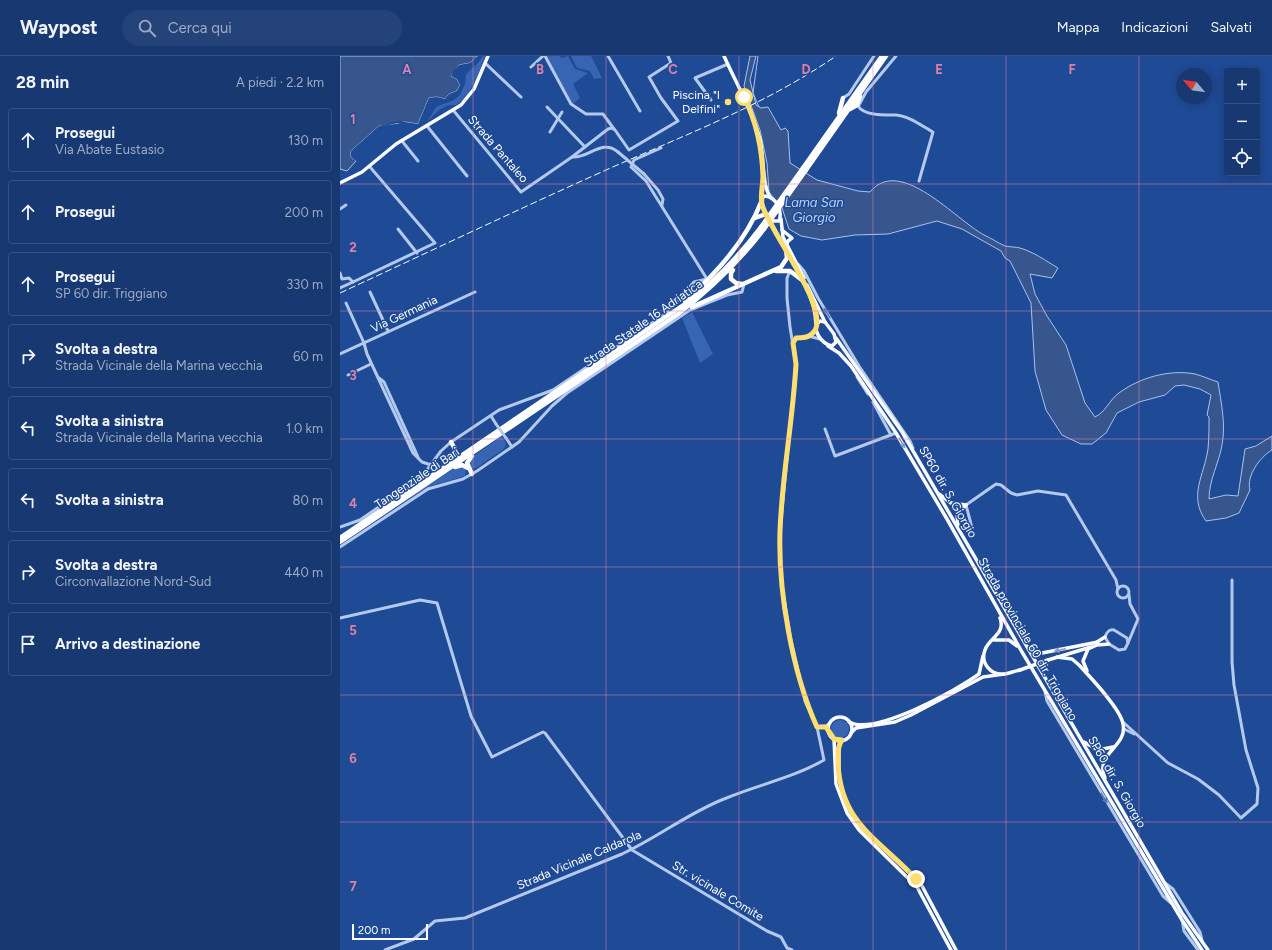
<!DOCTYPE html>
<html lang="it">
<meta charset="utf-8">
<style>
body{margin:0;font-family:Figtree,sans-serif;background:#244378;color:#f1f3f6}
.controls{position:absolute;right:12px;top:12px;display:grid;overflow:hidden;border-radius:4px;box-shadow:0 2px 10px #0003}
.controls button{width:36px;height:36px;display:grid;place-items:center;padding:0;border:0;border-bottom:1px solid #365283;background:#173870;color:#f1f3f6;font:20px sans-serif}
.compass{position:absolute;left:836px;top:12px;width:36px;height:36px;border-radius:50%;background:#173870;box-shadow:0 2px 10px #0003;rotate:299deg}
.scale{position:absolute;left:12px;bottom:10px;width:76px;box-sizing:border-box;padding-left:4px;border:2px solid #fff;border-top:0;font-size:11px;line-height:14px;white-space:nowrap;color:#fff;-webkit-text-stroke:3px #1f4a95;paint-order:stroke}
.stop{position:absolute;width:12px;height:12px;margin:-9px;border:3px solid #fcde73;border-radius:50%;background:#fff}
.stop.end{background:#fcde73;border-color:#fff;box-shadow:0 1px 4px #0008}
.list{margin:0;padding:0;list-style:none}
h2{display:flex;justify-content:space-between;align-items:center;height:52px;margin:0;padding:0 16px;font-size:17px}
h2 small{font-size:13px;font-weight:400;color:#9eacc3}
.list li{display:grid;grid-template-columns:26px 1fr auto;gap:12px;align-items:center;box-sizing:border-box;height:64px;margin:0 8px 8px;padding:0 8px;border:1px solid #365283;border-radius:4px}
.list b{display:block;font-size:15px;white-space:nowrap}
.list p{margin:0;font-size:13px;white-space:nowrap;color:#9eacc3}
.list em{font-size:13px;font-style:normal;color:#9eacc3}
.icon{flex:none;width:22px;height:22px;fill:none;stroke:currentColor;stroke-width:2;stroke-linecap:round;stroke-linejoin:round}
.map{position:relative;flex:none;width:932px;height:894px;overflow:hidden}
header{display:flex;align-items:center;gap:24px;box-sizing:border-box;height:56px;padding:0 20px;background:#173870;border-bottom:1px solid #365283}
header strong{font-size:19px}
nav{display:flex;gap:22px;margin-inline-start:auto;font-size:14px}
.search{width:280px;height:36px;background:#244378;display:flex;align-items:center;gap:10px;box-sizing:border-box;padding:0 14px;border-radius:22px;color:#9eacc3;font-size:15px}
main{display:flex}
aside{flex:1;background:#173870}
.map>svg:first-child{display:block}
</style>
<header>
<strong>Waypost</strong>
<div class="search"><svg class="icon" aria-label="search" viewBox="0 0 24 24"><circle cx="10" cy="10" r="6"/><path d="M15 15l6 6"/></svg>Cerca qui</div>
<nav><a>Mappa</a><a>Indicazioni</a><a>Salvati</a></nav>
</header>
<main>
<aside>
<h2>28 min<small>A piedi · 2.2 km</small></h2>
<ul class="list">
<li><svg class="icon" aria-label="ahead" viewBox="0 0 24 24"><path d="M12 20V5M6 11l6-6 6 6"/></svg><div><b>Prosegui</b><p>Via Abate Eustasio</p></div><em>130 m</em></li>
<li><svg class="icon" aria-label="ahead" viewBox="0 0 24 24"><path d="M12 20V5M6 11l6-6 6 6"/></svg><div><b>Prosegui</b></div><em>200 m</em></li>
<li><svg class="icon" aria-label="ahead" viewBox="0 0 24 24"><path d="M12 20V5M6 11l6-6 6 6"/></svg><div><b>Prosegui</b><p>SP 60 dir. Triggiano</p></div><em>330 m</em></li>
<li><svg class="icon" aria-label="right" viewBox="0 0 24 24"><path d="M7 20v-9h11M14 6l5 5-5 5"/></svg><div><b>Svolta a destra</b><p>Strada Vicinale della Marina vecchia</p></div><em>60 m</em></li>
<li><svg class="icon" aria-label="left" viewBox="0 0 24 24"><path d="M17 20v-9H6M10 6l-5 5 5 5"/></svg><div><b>Svolta a sinistra</b><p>Strada Vicinale della Marina vecchia</p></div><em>1.0 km</em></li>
<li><svg class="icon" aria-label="left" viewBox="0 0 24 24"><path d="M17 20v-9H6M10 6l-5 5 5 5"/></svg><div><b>Svolta a sinistra</b></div><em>80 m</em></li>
<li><svg class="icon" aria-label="right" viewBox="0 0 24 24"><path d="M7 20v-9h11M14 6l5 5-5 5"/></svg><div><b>Svolta a destra</b><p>Circonvallazione Nord-Sud</p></div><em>440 m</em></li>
<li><svg class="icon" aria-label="arrive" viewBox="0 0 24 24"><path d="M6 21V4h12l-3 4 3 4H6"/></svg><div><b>Arrivo a destinazione</b></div></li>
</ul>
</aside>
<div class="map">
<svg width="932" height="894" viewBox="0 0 932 894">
<rect width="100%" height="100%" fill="#1f4a95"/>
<g fill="#3765b3">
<path d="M143,0H145C138,18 132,38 116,49H108L99,54L87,66L96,51L114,44L120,39L125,28L126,18L137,8Z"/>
<polygon points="206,0 220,0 221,2 228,0 235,13 248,17 233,28 240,42 233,48"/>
<polygon points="231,0 251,0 262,22 254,23 250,15 237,12"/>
<polygon points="352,256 373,298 360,307 342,262"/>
<polygon points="162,380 166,388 164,393 136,412 131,412 128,405 131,402"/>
<polygon points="118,410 126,412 125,420 91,430 43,461 81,434"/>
<circle cx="500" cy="673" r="9"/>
</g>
<g fill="#37568d" stroke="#a6c3f0">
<polygon points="0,0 138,0 130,7 119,9 111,20 117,23 120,29 117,35 109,38 105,43 97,41 89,42 78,68 65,66 39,70 11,95 11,101 16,105 7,115 0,113"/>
<path d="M410,0H416L410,24L416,49L421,52L428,51L441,74L445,72L448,75L450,107L477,124L518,135L530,136C560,99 616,164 644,179C651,182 658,187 665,190C670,191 676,191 680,192C694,196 706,205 718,212L712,222L690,218L695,238L707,260L726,289L745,347L755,361C766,356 769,344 779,337C799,322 829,313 855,318C863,320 871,324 878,326C881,346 886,368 882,389C879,407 869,424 869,443L886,439L898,440L905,393L916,390L932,380V394C920,401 906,420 910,434L899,457L886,462L866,465C848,440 864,420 868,393C869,382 869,372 869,361L867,359L871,339L860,333L844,329L835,330L825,339L799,346L777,357L766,377L752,388H741L722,379L706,354L695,315L691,247L670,205L665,202L661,195L622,173L597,165L548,178L515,179L482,184L461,180L449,173L442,152L429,136L427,107L420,74L404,30Z"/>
</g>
<polygon fill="#1f4a95" points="138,0 139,1 131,8 120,11 116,15 114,19 119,21 122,29 118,37 110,39 105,45 97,43 90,44 79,70 57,67 40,71 13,96 13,100 17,104 16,105 11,101 11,95 39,70 57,65 78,68 89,42 97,41 105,43 109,38 117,35 120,29 117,23 111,20 114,14 119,9 130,7"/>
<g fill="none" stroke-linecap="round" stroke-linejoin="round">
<polyline stroke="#a6c3f0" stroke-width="1" points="418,0 413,37 419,51"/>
<g stroke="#b3c9ee" stroke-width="3">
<polyline points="205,0 231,48 246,58 263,58 274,73"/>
<polyline points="268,0 300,55"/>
<polyline points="145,7 181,41"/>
<polyline points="191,11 203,0"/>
<polyline points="503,42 509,38 534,0"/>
<polyline points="371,44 355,22 388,8"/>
<polyline points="519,49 526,36 556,0"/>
<path d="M518,50C524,60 546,59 556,59C569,60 582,70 593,76L579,125"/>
<polyline points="207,51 245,91"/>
<polyline points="113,54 181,136 232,101 268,73 272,72 275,74 289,94 338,65 321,42 309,21 331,7 328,0"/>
<polyline points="87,70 127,120"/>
<polyline points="210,76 222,56"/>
<polyline points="62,85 78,105"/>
<path d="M232,101C248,103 262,82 278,96"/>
<polyline points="304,118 318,134 323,143 322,149"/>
<polyline points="0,153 6,149"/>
<polyline points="58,173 77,197"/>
<polyline points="458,208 464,215 478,242 519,310 570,385 573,392"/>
<polyline points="0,217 2,223 9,222 13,226 95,187 30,111"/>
<polyline points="0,232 13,226"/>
<polyline points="30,236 48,275"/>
<polyline points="6,247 24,287 27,298 73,397 82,406 91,409"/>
<polyline points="468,280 480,283"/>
<polyline points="453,287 456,282 468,280 476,273"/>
<polyline points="0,298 135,236"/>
<polyline points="8,319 31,308"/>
<polyline points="517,321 528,338"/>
<polyline points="39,322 44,326 78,401"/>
<polyline points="533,346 551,379"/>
<polyline points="151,360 156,368"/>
<polyline points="485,373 495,400 556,377"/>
<polyline points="166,382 172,391"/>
<polyline points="0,471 20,464 81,422 101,395 111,386 159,354 213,334 327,257 354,226 367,223 306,125 291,111 294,104 321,92"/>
<polyline points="632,472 626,449 656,428 661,429 671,437 677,439 698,435 726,439 776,524 778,533"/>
<polyline points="0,491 88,433 123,423 137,415 179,386 212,350 227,337 350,254 387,239 402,236 404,228"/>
<circle cx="783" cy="536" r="6"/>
<polyline points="0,562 80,544 97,547 131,660 152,701 203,676 205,677 292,794 427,875 441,881 447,892 452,894"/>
<path d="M774,574L787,582L788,587L785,593L779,594L769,588L765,581C767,576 769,573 774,574Z"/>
<polyline points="788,587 798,563 790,548 789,539"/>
<polyline points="705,636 707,645 823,840 831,847"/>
<polyline points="783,666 828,707 858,723 879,739 901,762 917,748 918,732 906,694 894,629 892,606 892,524"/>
<polyline points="477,671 486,670 489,668"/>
<polyline points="784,673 794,678"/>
<polyline points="825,827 833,833 860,876 862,884"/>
<polyline points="842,864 844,875 858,894"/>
<path d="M45,894L74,883L95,865L125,862L282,798C317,782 348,757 384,743C417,729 453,722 484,704L477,671L465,645L451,584L441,524L440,475L456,308L450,271L447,242V222L450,215"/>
</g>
<g stroke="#fafbff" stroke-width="3.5">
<path d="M384,0C396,27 412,54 420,83C424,99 422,129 430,141"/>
<polyline points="0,127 22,116 56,88 121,49 134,33 148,0"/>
<path d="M425,140C436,141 443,155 439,165H432C426,159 421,151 422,142Z"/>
<polyline points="422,142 423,124"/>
<polyline points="441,163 443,181 464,222"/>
<path d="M430,164C445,197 475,230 476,269"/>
<polyline points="442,174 452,182 448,185 447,188"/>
<polyline points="467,229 485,266"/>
<path d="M480,265L485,266L494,278L496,286L492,290C482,288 470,273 480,265Z"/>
<polyline points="496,282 562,376 842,857 868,894"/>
<polyline points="488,290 499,297 511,310 556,377 607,463 682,596 842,864 862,894"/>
<polyline points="599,438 611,447 626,449"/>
<polyline points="618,469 617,458 626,449"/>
<path d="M660,562C666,578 649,582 645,594C640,607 651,620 665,618C670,617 675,615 680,614"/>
<polyline points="654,584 669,584 677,590"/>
<polyline points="757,586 765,581"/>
<polyline points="688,591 695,596 702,597 758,586"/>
<path d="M717,601L732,603L739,609C750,621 781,653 783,668C788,691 754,697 765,722"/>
<polyline points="708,604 751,591"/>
<polyline points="747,615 743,605 748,593 757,589 769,588"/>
<circle cx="500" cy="673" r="12"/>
<path d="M509,666C535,680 617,634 639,618L643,600"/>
<polyline points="511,677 516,672 555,666 571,659 643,621 664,618"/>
<polyline points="494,683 496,728 507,757 519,774 577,831 611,894"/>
<polyline points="502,684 499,691 499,721 503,739 510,755 521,771 581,828 616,894"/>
<polyline points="744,686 758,694 773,691"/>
</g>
<g stroke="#fff" stroke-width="4.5">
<polyline points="510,53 517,49 520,40"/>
<polyline points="499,57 503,42"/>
<polyline points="463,112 542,0"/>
<polyline points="466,114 546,0"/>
<polyline points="415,162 426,158"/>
<polyline points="393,214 391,217 391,223 396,227 402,228"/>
<polyline points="436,215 450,215 462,224"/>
<path d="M345,245C376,218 407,183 422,144"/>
<polyline points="352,251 441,211 447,202 446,193"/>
<polyline points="132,400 127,407 132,418"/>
<polyline points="110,405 116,398 115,393 111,386"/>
<polyline points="115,411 122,409 128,412"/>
<path d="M0,482L345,248C375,226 399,200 421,171"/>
<path d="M0,486L338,258C372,232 398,207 424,173"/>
</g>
<path stroke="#fff" stroke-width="1" stroke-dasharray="7 3" stroke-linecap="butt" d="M0,237C91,195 183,151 275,110C350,77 428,47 496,0"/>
<g stroke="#b3c9ee" stroke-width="3">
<polyline points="278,96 304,118"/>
<polyline points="156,368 166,382"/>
</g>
<polyline stroke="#fafbff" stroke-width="3.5" points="680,614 708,604"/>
<g stroke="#fff" stroke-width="4.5">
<polyline points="421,171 463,112"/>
<polyline points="424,173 466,114"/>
</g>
</g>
<defs><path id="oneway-solid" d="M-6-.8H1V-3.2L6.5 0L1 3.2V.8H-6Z"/></defs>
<g fill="#5376b4">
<use href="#oneway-solid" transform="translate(487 257) rotate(-121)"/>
<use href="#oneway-solid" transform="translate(764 742) rotate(58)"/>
</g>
<g fill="#829ac5">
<use href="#oneway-solid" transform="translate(562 387) rotate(59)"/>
<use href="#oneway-solid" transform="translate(720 594) rotate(168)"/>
</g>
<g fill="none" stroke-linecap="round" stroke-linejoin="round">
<path stroke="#fcde73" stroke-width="5" d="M404,41C417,67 422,92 423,120C423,129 420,139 422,148C426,171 494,256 473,277C469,282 462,282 456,282L453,287L456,308C453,364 442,419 440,475C438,535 452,616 477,671H486L494,683L502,684C497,690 498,701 498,708C501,768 540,784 576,823"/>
</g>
<path fill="none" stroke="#dd80a5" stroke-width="1" stroke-opacity="0.55" d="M133,0V894M266,0V894M399,0V894M533,0V894M666,0V894M799,0V894M0,128H932M0,255H932M0,383H932M0,511H932M0,639H932M0,766H932"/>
<circle fill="#fcde73" stroke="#1f4a95" stroke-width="1.5" cx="388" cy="46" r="4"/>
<g text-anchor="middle" stroke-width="3" stroke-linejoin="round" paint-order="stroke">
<g font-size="12" fill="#fff" stroke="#1f4a95" text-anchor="end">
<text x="380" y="43">Piscina "I<tspan x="380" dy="14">Delfini"</tspan></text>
</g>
<g font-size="12" fill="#fff" stroke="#1f4a95">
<text transform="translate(158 93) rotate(49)" y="4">Strada Pantaleo</text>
<text transform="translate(64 258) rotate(-25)" y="4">Via Germania</text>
<text transform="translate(303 267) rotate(-35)" y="4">Strada Statale 16 Adriatica</text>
<text transform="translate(77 422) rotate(-34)" y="4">Tangenziale di Bari</text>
<text transform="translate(608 436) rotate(60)" y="4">SP60 dir. S. Giorgio</text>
<text transform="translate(688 583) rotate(60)" y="4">Strada provinciale 60 dir. Triggiano</text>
<text transform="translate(777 726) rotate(60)" y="4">SP60 dir. S. Giorgio</text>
<text transform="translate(239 804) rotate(-23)" y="4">Strada Vicinale Caldarola</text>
<text transform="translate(378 835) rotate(31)" y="4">Str. vicinale Comite</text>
</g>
<g font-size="13" font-style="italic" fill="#bfd4f5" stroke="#1f4a95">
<text x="474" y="151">Lama San<tspan x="474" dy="15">Giorgio</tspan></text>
</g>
</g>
<g font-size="13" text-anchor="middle" font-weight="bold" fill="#dd80a5" stroke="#1f4a95" stroke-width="3" stroke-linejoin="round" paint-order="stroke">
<text x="67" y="18">A</text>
<text x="200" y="18">B</text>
<text x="333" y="18">C</text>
<text x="466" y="18">D</text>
<text x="599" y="18">E</text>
<text x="732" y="18">F</text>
<text x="13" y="68">1</text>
<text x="13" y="196">2</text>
<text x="13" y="324">3</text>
<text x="13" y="452">4</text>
<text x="13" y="579">5</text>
<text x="13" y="707">6</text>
<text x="13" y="835">7</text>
</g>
</svg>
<div class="controls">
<button>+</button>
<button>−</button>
<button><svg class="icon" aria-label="locate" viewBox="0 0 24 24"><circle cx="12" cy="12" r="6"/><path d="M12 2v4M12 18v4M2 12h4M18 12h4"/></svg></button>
</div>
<svg class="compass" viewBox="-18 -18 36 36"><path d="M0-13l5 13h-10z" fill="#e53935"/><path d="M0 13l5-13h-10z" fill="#9eacc3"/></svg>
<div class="scale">200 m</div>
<div class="stop" style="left:404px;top:41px"></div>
<div class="stop end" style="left:576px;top:823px"></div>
</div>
</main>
